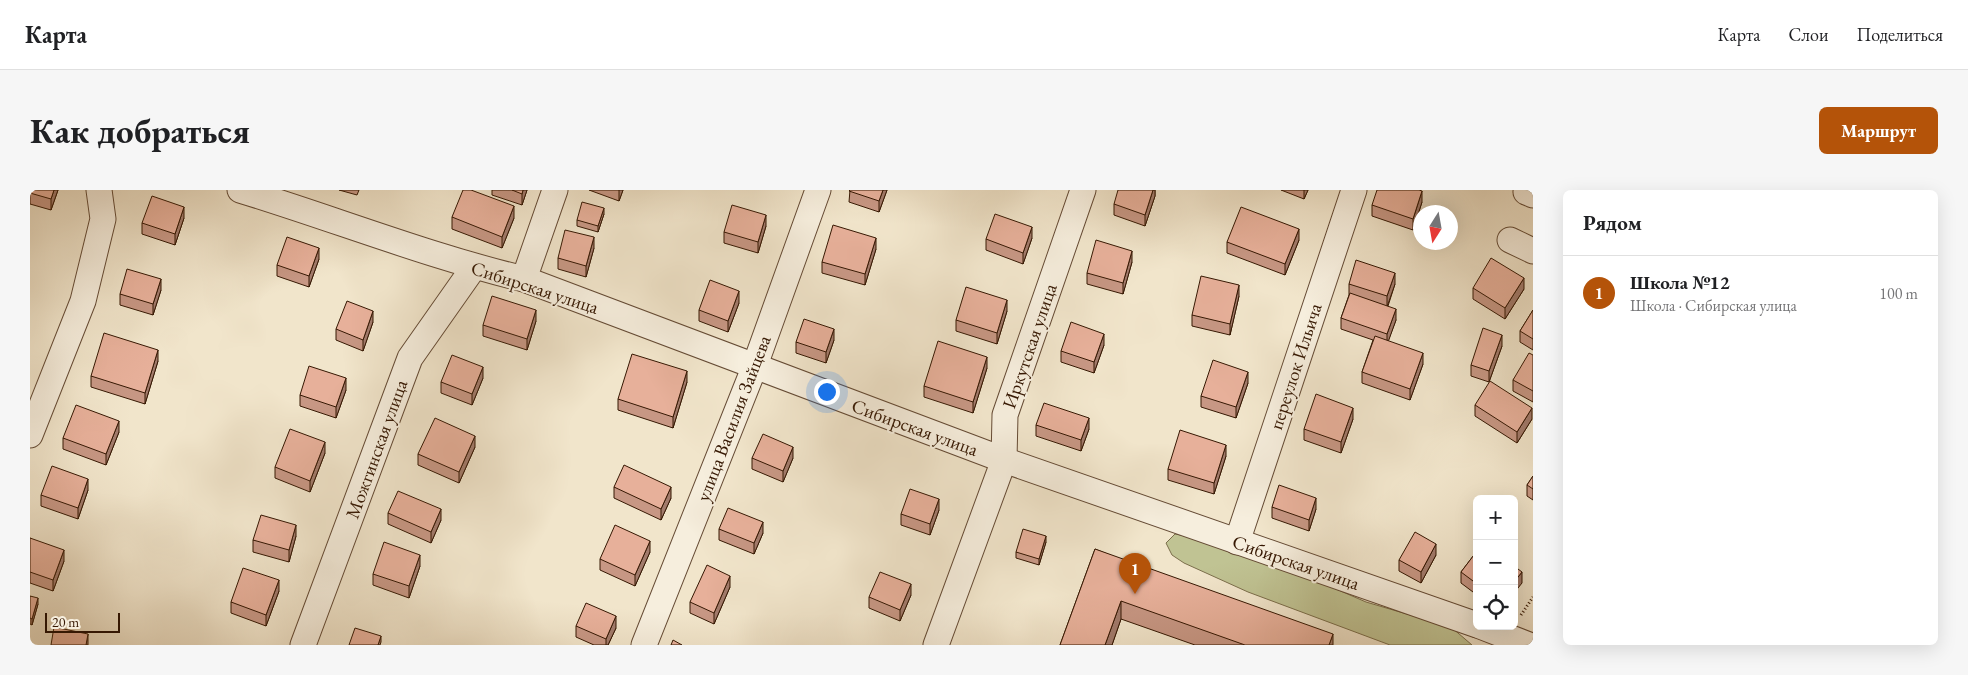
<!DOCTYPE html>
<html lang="ru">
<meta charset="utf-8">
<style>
body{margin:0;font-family:"EB Garamond",serif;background:#f6f6f6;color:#202124}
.controls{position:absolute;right:15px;bottom:15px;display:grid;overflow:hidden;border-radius:8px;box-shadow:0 5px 20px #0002}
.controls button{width:45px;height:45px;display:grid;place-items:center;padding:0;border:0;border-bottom:1px solid #e0e0e0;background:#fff;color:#202124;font:25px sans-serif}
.compass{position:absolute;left:1383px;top:15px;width:45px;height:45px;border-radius:50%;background:#fff;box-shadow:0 5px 20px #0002;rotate:191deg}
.scale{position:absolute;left:15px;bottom:12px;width:75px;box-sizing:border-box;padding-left:5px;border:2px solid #361803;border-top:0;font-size:14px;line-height:18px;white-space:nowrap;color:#361803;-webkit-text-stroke:4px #f6eedd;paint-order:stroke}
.you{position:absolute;left:796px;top:201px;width:18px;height:18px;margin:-12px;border:4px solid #fff;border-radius:50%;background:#1a73e8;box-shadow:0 0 0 8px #1a73e833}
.badge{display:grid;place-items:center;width:32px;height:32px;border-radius:50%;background:#b45309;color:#fff;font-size:16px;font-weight:700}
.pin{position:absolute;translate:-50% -41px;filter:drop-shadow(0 1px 2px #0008)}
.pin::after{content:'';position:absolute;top:26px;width:18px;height:15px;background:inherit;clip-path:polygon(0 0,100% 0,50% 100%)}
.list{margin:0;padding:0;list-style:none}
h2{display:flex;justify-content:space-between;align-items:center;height:65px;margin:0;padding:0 20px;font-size:21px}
h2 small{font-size:16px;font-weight:400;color:#757577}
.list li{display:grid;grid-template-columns:32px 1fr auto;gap:15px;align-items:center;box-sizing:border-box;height:75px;padding:0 20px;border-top:1px solid #e0e0e0}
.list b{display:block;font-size:19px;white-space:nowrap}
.list p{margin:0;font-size:16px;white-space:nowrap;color:#757577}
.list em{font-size:16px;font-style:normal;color:#757577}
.icon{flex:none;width:28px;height:28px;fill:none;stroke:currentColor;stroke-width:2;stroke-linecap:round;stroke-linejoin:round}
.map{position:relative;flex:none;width:1503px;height:455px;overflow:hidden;border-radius:8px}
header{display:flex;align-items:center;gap:30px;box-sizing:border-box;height:70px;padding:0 25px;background:#fff;border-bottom:1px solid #e0e0e0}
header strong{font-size:24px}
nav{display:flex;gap:28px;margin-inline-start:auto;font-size:18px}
.intro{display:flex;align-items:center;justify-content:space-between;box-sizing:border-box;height:120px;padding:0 30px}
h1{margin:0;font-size:35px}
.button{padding:12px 22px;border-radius:8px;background:#b45309;color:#fff;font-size:18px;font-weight:700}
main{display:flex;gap:30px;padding:0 30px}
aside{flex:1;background:#fff;border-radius:8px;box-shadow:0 5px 20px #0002}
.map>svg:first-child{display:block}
</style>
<header>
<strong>Карта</strong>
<nav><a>Карта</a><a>Слои</a><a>Поделиться</a></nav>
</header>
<div class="intro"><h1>Как добраться</h1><a class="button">Маршрут</a></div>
<main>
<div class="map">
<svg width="1503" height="455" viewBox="0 0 1503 455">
<rect width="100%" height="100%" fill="#f1e5cb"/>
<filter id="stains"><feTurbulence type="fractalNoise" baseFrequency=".004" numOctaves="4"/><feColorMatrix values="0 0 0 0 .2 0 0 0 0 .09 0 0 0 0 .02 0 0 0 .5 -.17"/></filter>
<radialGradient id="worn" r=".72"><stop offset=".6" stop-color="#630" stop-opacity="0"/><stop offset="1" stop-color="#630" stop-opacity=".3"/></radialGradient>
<polygon fill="#c0c393" stroke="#7b6e4b" points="1145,344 1207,356 1336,412 1421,437 1442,455 1360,455 1218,402 1154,373 1142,365 1136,353"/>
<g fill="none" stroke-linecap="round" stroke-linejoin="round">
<defs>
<g id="minor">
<path d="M210,0C305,29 398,66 494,89L974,270L1447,435"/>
<polyline points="1496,2 1503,5"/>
<polyline points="1480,50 1503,61"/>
<polyline points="494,89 525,0"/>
<polyline points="0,245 53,111 73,29 69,0"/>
<polyline points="1207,352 1324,0"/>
<polyline points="1450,436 1499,455"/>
<polyline points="273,455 380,168 444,77"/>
<polyline points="614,455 724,178 788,0"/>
<polyline points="906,455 974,270 975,225 1053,0"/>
</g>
</defs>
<use href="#minor" stroke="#654b35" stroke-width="27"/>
<polyline stroke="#361803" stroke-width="3" stroke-dasharray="1 2.5" stroke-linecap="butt" points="1491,425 1503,407"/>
<use href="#minor" stroke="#f6eedd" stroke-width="25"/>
</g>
<g fill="#c79784" stroke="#361803">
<polygon points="0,0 28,0 21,20 0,14"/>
<polygon points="309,0 329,0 327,5"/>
<polygon points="462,0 497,0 492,15 462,5"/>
<polygon points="559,0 593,0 589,11"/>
<polygon points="820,0 857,0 849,22 819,12"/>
<polygon points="1125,0 1125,6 1115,36 1084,25 1084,14"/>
<polygon points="1251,0 1278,0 1274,9"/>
<polygon points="1392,12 1383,40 1342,26 1342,15"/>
<polygon points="574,24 568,42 547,36 547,30"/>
<polygon points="422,27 484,28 472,58 422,39"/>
<polygon points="154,28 145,55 112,44 112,33"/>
<polygon points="736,36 728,63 694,53 694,42"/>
<polygon points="1002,48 993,74 956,60 956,49"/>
<polygon points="1269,50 1255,85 1197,63 1197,52"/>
<polygon points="564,58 556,87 528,79 528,68"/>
<polygon points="846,59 835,95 792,83 792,72"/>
<polygon points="289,69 279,97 247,86 247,75"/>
<polygon points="1102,72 1093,104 1057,94 1057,83"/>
<polygon points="1319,94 1365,94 1358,116 1366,130 1358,151 1393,174 1380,210 1332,193 1332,182 1343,150 1311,139 1311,128 1319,105"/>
<polygon points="1443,98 1494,99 1475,129 1443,109"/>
<polygon points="131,100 123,125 90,115 90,104"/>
<polygon points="1209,106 1200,145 1162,136 1162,125"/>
<polygon points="709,113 698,142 669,131 669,120"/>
<polygon points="1503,120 1503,160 1490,152 1490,141"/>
<polygon points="977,121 967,154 926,141 926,130"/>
<polygon points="506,131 497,160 453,146 453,135"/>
<polygon points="343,132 333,161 306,150 306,139"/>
<polygon points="804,150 796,173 766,163 766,152"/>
<polygon points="1074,155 1064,183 1031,172 1031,161"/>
<polygon points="1472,156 1459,192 1441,186 1441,175"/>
<polygon points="1503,165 1503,212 1483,201 1483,190"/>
<polygon points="128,171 115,214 61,197 61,186"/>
<polygon points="957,178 943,223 894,207 894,196"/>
<polygon points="453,188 442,215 411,203 411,192"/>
<polygon points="657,192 643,238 588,220 588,209"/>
<polygon points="1218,193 1206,228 1171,217 1171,206"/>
<polygon points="316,200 306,228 270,216 270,205"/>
<polygon points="1445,215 1502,229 1487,253 1445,226"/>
<polygon points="1323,229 1311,263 1274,250 1274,239"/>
<polygon points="1006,235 1059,239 1051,261 1006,246"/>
<polygon points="89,242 76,275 33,259 33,248"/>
<polygon points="445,257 429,293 388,275 388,264"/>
<polygon points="295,263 280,302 245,288 245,277"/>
<polygon points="1196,266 1184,304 1138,290 1138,279"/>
<polygon points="722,268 763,268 753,292 722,279"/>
<polygon points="1503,286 1503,310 1497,306 1497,295"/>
<polygon points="584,297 641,308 631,330 584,308"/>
<polygon points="58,300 48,329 11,316 11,305"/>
<polygon points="1242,317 1286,319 1279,341 1242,328"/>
<polygon points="909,320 900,345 871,335 871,324"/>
<polygon points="358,323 411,330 401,353 358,334"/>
<polygon points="689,339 733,343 724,364 689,350"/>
<polygon points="266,346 259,372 223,362 223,350"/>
<polygon points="0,348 34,371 23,401 0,393"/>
<polygon points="1016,352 1009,375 986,368 986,362"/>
<polygon points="1065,359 1303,455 1165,455 1091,429 1082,455 1030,455"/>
<polygon points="1447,361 1447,405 1431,393 1431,382"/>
<polygon points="620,362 605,396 570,380 570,369"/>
<polygon points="1406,365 1391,393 1369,381 1369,370"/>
<polygon points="390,376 379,408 343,395 343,384"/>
<polygon points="700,397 684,434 660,423 660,412"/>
<polygon points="249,401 236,436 201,423 201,412"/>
<polygon points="881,405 870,431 839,418 839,407"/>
<polygon points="0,406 8,414 2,435 0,434"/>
<polygon points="546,436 586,438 578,455 564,455 546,447"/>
</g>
<g fill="#a27b6c" stroke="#361803">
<polygon points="24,0 28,0 21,20 21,9"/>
<polygon points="493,0 497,0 492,15 492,4"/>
<polygon points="589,0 593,0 589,11"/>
<polygon points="853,0 857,0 849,22 849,11"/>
<polygon points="1123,0 1125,0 1125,6 1115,36 1115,25"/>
<polygon points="1274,0 1278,0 1274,9"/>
<polygon points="1392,1 1392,12 1383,40 1383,29"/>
<polygon points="484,16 484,28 472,58 472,47"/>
<polygon points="154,17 154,28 145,55 145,44"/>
<polygon points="574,18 574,24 568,42 568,36"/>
<polygon points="736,25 736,36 728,63 728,52"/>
<polygon points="1002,37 1002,48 993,74 993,63"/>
<polygon points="1269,39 1269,50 1255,85 1255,74"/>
<polygon points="564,47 564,58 556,87 556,76"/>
<polygon points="846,48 846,59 835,95 835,84"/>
<polygon points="289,58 289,69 279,97 279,86"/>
<polygon points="1102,61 1102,72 1093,104 1093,93"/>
<polygon points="1365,83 1365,94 1357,117 1357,106"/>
<polygon points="1494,88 1494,99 1475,129 1475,118"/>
<polygon points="131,89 131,100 123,125 123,114"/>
<polygon points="1209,95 1209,106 1200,145 1200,134"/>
<polygon points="709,101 709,113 698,142 698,131"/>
<polygon points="977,110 977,121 967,154 967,143"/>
<polygon points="1366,119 1366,130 1357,155 1357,144"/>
<polygon points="506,120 506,131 497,160 497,149"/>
<polygon points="343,121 343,132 333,161 333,150"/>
<polygon points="804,139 804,150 796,173 796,162"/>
<polygon points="1074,144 1074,155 1064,183 1064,172"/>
<polygon points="1472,145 1472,156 1459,192 1459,181"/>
<polygon points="128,160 128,171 115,214 115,203"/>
<polygon points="1393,163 1393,174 1380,210 1380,199"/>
<polygon points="957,167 957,178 943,223 943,212"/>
<polygon points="453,177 453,188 442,215 442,204"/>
<polygon points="657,181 657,192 643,238 643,227"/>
<polygon points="1218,182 1218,193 1206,228 1206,217"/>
<polygon points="316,188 316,200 306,228 306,217"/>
<polygon points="1323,218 1323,229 1311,263 1311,252"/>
<polygon points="1502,218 1502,229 1487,253 1487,242"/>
<polygon points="1059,228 1059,239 1051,261 1051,250"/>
<polygon points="89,231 89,242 76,275 76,264"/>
<polygon points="445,246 445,257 429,293 429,282"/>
<polygon points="295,252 295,263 280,302 280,291"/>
<polygon points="1196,255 1196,266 1184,304 1184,293"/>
<polygon points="763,257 763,268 753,292 753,281"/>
<polygon points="58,289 58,300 48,329 48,318"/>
<polygon points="641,297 641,308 631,330 631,319"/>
<polygon points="1286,308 1286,319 1279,341 1279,330"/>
<polygon points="909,309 909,320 900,345 900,334"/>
<polygon points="411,319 411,330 401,353 401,342"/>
<polygon points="733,332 733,343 724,364 724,353"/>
<polygon points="266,335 266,346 259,372 259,360"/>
<polygon points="1016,346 1016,352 1009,375 1009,369"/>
<polygon points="620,351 620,362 605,396 605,385"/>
<polygon points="1406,354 1406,365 1391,393 1391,382"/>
<polygon points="34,360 34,371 23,401 23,390"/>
<polygon points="390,365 390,376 379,408 379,396"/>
<polygon points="1492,382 1492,393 1484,403 1484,392"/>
<polygon points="700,386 700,397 684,434 684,423"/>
<polygon points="249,390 249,401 236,436 236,425"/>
<polygon points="881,394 881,405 870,431 870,420"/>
<polygon points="8,408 8,414 2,435 2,429"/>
<polygon points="1091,411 1091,429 1082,455 1075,455"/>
<polygon points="586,426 586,438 578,455 576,455 576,449"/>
<polygon points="58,444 58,455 56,455"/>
<polygon points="1303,444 1303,455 1299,455"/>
<polygon points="351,446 351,452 350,455 348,455"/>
</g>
<g fill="#e7b09a" stroke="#361803">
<polygon points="0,0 24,0 21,9 0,3"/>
<polygon points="433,0 441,0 484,16 472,47 422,27"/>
<polygon points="482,0 493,0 492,4"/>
<polygon points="820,0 853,0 849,11 819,1"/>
<polygon points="1088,0 1123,0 1115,25 1084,14"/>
<polygon points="1347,0 1389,0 1392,1 1383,29 1342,15"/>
<polygon points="122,6 154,17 145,44 112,33"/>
<polygon points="552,12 574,18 568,36 547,30"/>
<polygon points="702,15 736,25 728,52 694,42"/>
<polygon points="1211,17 1269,39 1255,74 1197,52"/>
<polygon points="965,24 1002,37 993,63 956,49"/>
<polygon points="803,35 846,48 835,84 792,72"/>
<polygon points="535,40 564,47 556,76 528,68"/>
<polygon points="257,47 289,58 279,86 247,75"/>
<polygon points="1066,50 1102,61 1093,93 1057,83"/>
<polygon points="1461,68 1494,88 1475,118 1443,98"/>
<polygon points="1326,70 1365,83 1357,106 1319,94"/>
<polygon points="97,79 131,89 123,114 90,104"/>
<polygon points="1171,86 1209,95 1200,134 1162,125"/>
<polygon points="680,90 709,101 698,131 669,120"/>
<polygon points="936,97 977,110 967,143 926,130"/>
<polygon points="1320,103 1366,119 1357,144 1311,128"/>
<polygon points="462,106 506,120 497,149 453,135"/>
<polygon points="317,111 343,121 333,150 306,139"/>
<polygon points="1503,120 1503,149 1490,141"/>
<polygon points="774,129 804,139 796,162 766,152"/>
<polygon points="1041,132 1074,144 1064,172 1031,161"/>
<polygon points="1453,138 1472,145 1459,181 1441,175"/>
<polygon points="74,143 128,160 115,203 61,186"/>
<polygon points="1345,146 1393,163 1380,199 1332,182"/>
<polygon points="908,151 957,167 943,212 894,196"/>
<polygon points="1499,163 1503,165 1503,201 1483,190"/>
<polygon points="602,164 657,181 643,227 588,209"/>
<polygon points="422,165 453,177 442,204 411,192"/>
<polygon points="1183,170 1218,182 1206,217 1171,206"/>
<polygon points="279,176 316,188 306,217 270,205"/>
<polygon points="1460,191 1502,218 1487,242 1445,215"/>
<polygon points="1286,204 1323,218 1311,252 1274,239"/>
<polygon points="1014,213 1059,228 1051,250 1006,235"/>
<polygon points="46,215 89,231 76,264 33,248"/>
<polygon points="405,228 445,246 429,282 388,264"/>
<polygon points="260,239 295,252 280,291 245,277"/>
<polygon points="1150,240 1196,255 1184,293 1138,279"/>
<polygon points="733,244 763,257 753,281 722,268"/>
<polygon points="594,275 641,297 631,319 584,297"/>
<polygon points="22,276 58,289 48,318 11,305"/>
<polygon points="1503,286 1503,299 1497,295"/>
<polygon points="1249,295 1286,308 1279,330 1242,317"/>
<polygon points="880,299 909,309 900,334 871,324"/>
<polygon points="368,301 411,319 401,342 358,323"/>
<polygon points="698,318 733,332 724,353 689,339"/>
<polygon points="231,325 266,335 259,360 223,350"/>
<polygon points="585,335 620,351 605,385 570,369"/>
<polygon points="993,339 1016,346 1009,369 986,362"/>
<polygon points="1385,342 1406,354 1391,382 1369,370"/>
<polygon points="0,348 34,360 23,390 0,382"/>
<polygon points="354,352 390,365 379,396 343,384"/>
<polygon points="1065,359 1303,444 1299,455 1215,455 1091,411 1075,455 1030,455"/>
<polygon points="1447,361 1447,394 1431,382"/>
<polygon points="677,375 700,386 684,423 660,412"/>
<polygon points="1484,376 1492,382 1484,392"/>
<polygon points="213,378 249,390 236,425 201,412"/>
<polygon points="850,382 881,394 870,420 839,407"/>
<polygon points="0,406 8,408 2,429 0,428"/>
<polygon points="556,413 586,426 576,449 546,436"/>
<polygon points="24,437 58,444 56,455 21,455"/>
<polygon points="325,438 351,446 348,455 319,455"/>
<polygon points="643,450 652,455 641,455"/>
</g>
<g text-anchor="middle" stroke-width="4" stroke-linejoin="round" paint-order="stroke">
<g font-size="19" fill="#361803" stroke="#f6eedd">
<text transform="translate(505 97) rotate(18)" y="7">Сибирская улица</text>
<text transform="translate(999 156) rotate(-71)" y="7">Иркутская улица</text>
<text transform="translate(1265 176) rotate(-72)" y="7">переулок Ильича</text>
<text transform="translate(703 228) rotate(-69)" y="7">улица Василия Зайцева</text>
<text transform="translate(885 237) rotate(20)" y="7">Сибирская улица</text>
<text transform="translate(346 259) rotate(-70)" y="7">Можгинская улица</text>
<text transform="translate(1266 372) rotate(19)" y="7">Сибирская улица</text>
</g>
</g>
<rect width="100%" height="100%" filter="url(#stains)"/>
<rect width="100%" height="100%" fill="url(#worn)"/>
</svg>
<div class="controls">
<button>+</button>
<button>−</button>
<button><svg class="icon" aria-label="locate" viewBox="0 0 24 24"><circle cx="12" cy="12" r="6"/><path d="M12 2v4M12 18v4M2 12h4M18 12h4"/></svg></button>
</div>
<svg class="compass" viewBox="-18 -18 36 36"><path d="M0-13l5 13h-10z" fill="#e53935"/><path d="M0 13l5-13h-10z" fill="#757577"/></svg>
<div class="scale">20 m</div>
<div class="you"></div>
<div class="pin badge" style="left:1105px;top:404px">1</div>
</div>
<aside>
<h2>Рядом<small></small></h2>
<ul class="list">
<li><span class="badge">1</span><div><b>Школа №12</b><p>Школа · Сибирская улица</p></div><em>100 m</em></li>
</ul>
</aside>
</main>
